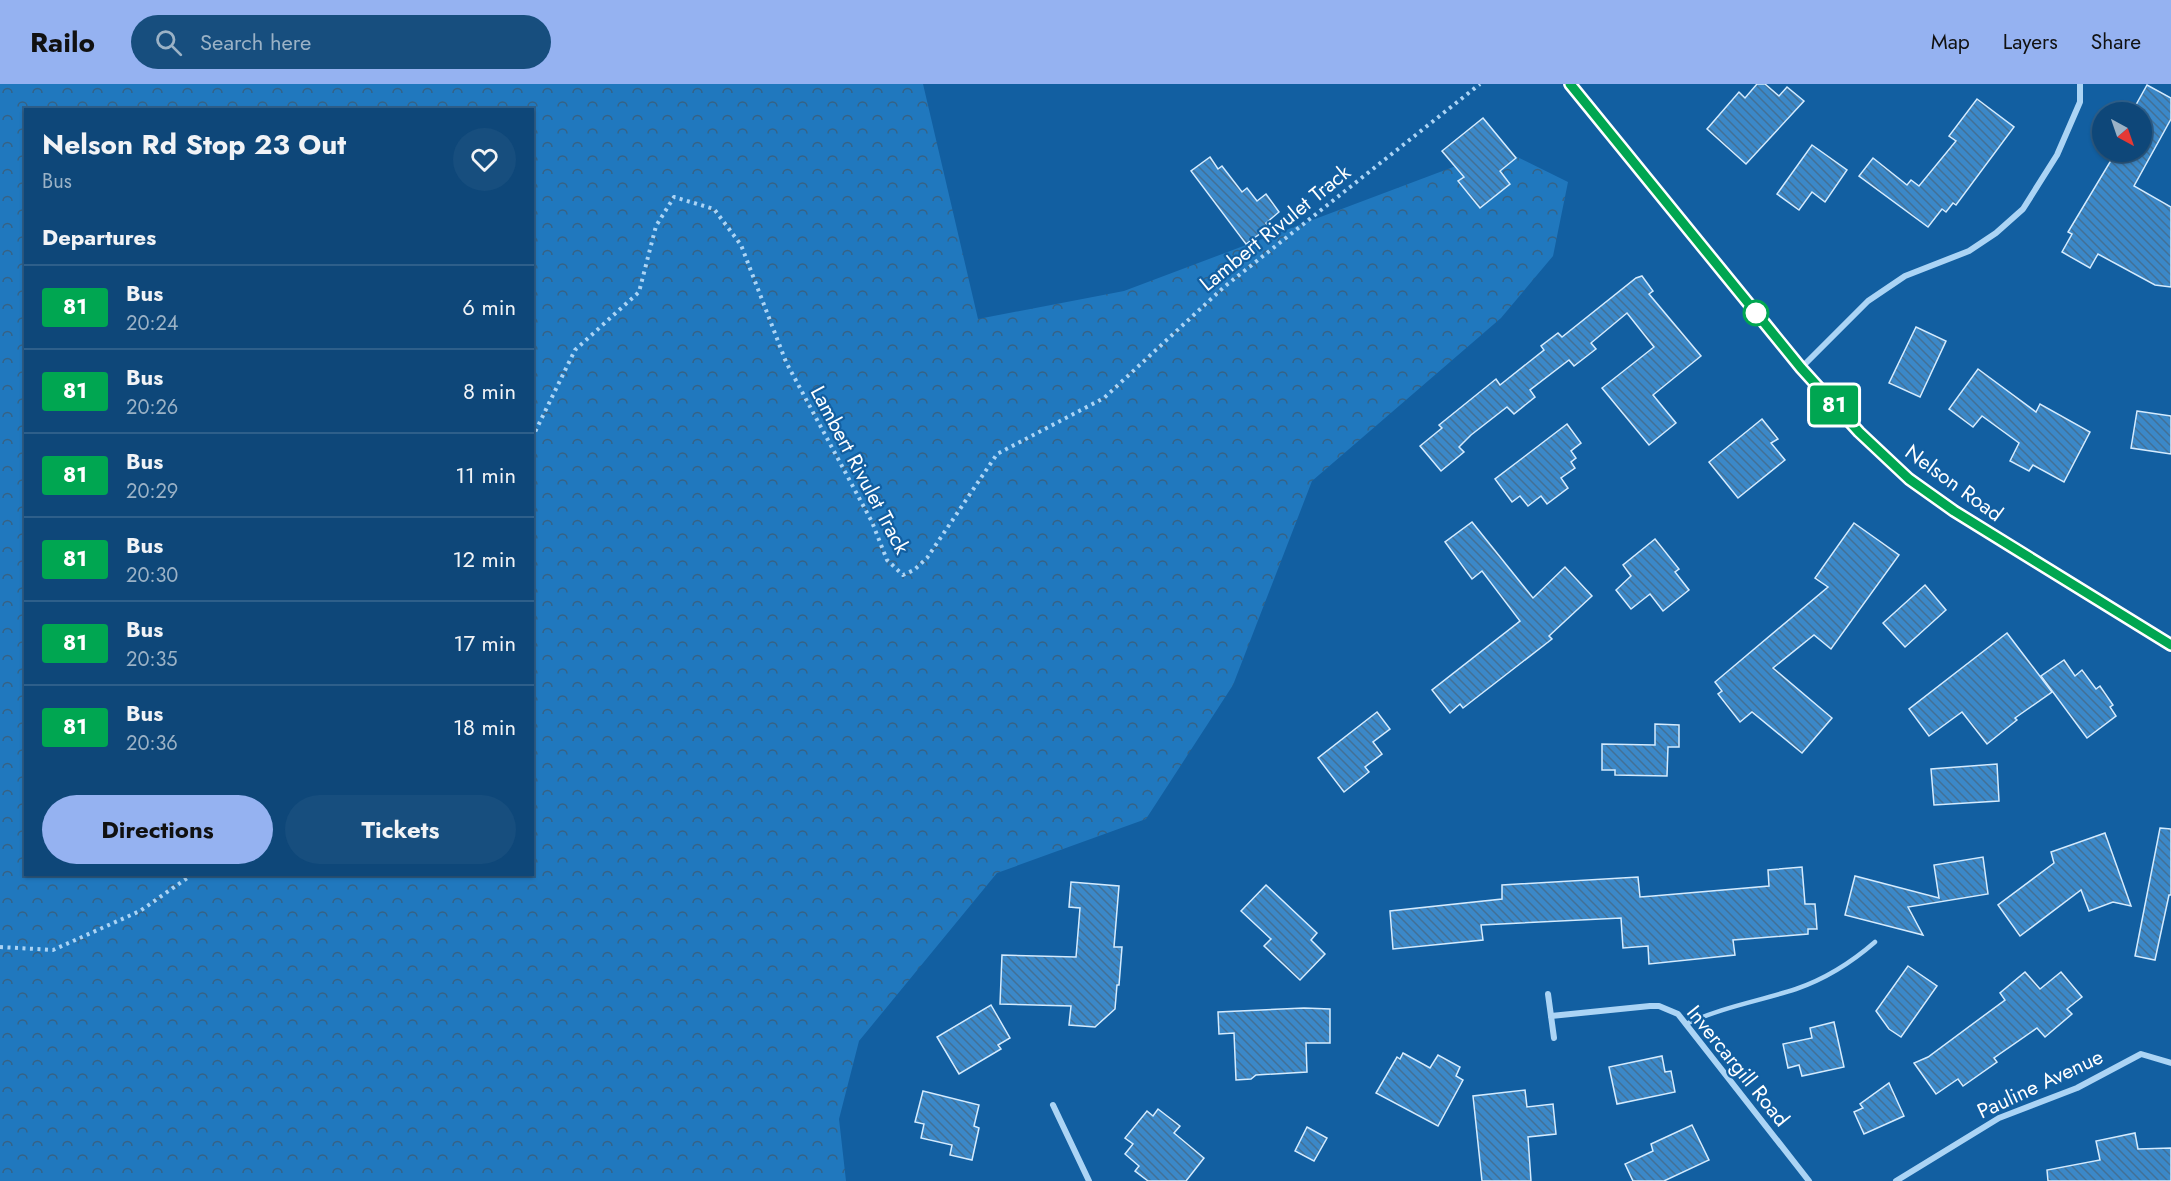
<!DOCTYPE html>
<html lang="en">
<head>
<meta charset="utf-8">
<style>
  :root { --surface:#0e4779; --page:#174e7e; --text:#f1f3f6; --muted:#9bb2c6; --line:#2e5f8a; --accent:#95b2f1 }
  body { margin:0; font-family:Jost,sans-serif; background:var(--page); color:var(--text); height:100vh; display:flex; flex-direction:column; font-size:22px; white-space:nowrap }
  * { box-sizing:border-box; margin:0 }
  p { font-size:20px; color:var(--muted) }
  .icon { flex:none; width:33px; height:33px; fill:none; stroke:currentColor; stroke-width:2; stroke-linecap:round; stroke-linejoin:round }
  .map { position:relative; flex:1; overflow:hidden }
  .details { position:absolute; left:24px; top:24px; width:510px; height:768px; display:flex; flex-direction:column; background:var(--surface); border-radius:0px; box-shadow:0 2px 4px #0004,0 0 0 2px var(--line) }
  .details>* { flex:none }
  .badge { padding:0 12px; border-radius:4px; font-size:21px; line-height:39px }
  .needle { width:39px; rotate:140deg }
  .fabs { position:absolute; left:2092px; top:18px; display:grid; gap:12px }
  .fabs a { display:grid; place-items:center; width:60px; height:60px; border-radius:50%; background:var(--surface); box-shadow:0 2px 4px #0004,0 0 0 2px var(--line); font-size:30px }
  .map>.badge { position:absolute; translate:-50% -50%; box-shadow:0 0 0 3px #fff }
  h2 { padding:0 18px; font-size:22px; line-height:54px }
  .round { display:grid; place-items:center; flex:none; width:63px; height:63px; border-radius:32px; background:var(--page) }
  .head { display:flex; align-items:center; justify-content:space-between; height:102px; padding:0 18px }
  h1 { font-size:28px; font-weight:700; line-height:45px }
  .primary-button { display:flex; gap:12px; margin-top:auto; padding:12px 18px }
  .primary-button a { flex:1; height:69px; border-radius:36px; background:var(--accent); color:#111; font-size:24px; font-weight:700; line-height:69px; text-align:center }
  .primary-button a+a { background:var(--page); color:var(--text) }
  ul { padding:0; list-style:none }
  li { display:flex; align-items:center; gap:18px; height:84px; padding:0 18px; border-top:2px solid var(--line) }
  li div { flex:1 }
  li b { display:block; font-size:22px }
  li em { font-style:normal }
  li .badge { min-width:66px; font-weight:700; text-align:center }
  header { display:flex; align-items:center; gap:36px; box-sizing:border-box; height:84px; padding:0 30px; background:var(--accent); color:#111 }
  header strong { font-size:28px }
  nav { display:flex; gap:33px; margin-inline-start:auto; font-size:21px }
  .search { width:420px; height:54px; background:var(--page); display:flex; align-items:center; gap:15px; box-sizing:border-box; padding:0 21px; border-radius:33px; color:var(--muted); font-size:22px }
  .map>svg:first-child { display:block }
  .forest { fill:url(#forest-crowns); fill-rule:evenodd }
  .building { fill:url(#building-back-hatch); stroke:#d4ebfe; stroke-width:1.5 }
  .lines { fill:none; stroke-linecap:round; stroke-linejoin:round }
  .path { stroke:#abd4f5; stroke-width:4; stroke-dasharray:3 4.5; stroke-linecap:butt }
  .service { stroke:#abd4f5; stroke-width:4.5 }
  .minor { stroke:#abd4f5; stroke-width:6 }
  .tertiary { stroke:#abd4f5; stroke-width:10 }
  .line-casing { stroke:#fff; stroke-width:14 }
  .line { stroke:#00a651; stroke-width:9 }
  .stop-dot { fill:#fff; stroke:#00a651; stroke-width:3 }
  .labels { text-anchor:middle; stroke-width:4.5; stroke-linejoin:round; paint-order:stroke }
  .street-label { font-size:21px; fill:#fff; stroke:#125fa1 }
</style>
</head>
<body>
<header>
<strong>Railo</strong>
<div class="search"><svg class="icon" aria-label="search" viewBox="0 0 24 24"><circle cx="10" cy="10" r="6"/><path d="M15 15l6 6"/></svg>Search here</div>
<nav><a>Map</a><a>Layers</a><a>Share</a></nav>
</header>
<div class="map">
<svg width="2171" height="1097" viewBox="0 0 2171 1097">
  <defs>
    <pattern id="forest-crowns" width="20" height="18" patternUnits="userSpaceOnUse" patternTransform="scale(1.5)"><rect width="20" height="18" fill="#2078be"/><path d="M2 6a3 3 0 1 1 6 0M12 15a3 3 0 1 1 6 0" fill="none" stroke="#366285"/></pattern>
    <pattern id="building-back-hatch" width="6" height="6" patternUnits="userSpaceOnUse" patternTransform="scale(1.5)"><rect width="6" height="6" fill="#3b88c8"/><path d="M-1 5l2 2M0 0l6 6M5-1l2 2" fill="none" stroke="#427096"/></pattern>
  </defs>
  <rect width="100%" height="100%" fill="#125fa1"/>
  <path class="forest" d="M0 0H923L978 235 1124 207 1501 65 1568 98 1553 172 1501 234 1312 397 1233 601 1146 735 997 789 859 957 839 1035 846 1097H0ZM26 26H532V790H26Z"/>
  <g class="building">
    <polygon points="1757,0 1765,0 1779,12 1787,3 1804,17 1746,80 1707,45 1739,8 1745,14"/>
    <polygon points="2147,1 2171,14 2171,35 2134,102 2171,123 2171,203 2155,201 2098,170 2090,184 2062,168 2072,150 2068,148 2116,68 2142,68 2142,28 2132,28"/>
    <polygon points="1977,15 2014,43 1956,121 1953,119 1946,128 1942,125 1928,143 1859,92 1873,74 1907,101 1911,96 1919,102 1956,57 1949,52"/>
    <polygon points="1483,34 1516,74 1500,87 1510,100 1480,124 1458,97 1464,93 1442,67"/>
    <polygon points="1812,61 1847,86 1825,118 1812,108 1799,126 1777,110"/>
    <polygon points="1210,73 1218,85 1222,82 1242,108 1247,104 1257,117 1266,110 1279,128 1266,139 1269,143 1246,160 1191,87"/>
    <polygon points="1642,192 1653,207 1649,210 1701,272 1653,311 1676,339 1649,361 1602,304 1654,263 1627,229 1591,259 1596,265 1574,282 1569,276 1530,306 1535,313 1514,330 1507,323 1471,351 1459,363 1464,368 1441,387 1420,362 1442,344 1439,341 1496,295 1500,301 1544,266 1541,262 1558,249 1562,253 1636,194"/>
    <polygon points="1916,243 1946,257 1920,313 1889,299"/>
    <polygon points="1978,285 2036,328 2040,320 2090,348 2064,398 2033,381 2029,387 2010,377 2019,359 1982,332 1973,343 1949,325"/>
    <polygon points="2137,327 2171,332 2171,370 2131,364"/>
    <polygon points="1762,335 1778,355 1771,359 1785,376 1738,414 1709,378"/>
    <polygon points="1567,340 1581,359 1571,367 1576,374 1571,378 1575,384 1561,394 1568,404 1547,420 1541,412 1528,422 1520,412 1512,418 1495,395"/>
    <polygon points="1472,438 1533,514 1565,483 1592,512 1549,552 1552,555 1463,624 1460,620 1450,629 1432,606 1520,537 1482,487 1472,495 1445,458"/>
    <polygon points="1854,439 1899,471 1831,565 1814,551 1773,584 1832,634 1802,669 1752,628 1740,638 1718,610 1722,607 1715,598 1828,503 1815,494"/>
    <polygon points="1655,455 1679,485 1675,488 1689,506 1663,527 1650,510 1631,525 1616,506 1631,492 1623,481"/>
    <polygon points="1925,501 1946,526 1905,563 1883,539"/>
    <polygon points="2007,549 2052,608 2015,634 2017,636 1987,660 1962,628 1929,652 1909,625"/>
    <polygon points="2064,576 2075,592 2082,586 2096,605 2100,602 2113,621 2110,623 2116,632 2087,654 2041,592"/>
    <polygon points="1377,628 1390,645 1373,658 1382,670 1365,683 1369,688 1344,708 1318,674"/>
    <polygon points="1655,640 1679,641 1679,663 1668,663 1667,692 1615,691 1615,686 1602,686 1602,660 1655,661"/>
    <polygon points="1997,680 1999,717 1934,721 1931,685"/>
    <polygon points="2160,744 2171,745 2171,811 2169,811 2155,876 2135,872"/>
    <polygon points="2105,749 2131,822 2113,818 2089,827 2081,806 2020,852 1998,821 2054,779 2051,768"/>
    <polygon points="1983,773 1988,810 1908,823 1923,851 1845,831 1855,792 1939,814 1934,781"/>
    <polygon points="1802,783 1805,820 1815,820 1817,845 1808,845 1808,850 1733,856 1735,871 1649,880 1648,862 1623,864 1621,834 1481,841 1483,856 1393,865 1390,827 1502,815 1502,801 1638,793 1640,813 1653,812 1769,802 1768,786"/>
    <polygon points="1071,798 1119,802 1114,863 1122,863 1119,901 1117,901 1115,925 1095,943 1069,941 1071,922 1000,920 1002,871 1076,873 1080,824 1069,823"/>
    <polygon points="1266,801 1317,849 1311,856 1325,870 1300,896 1264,862 1271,855 1241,827"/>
    <polygon points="1908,882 1937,902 1901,953 1889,945 1876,927"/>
    <polygon points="2025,888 2040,905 2061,888 2082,913 2067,925 2072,930 2045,953 2037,944 1994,974 1997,978 1963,1002 1958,995 1936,1010 1914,979 1928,973 2005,916 2000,909"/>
    <polygon points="991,921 1010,954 998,961 1001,965 959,990 937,953"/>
    <polygon points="1304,924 1330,925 1330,959 1306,959 1307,988 1256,991 1251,995 1236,996 1234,949 1219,950 1218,928"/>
    <polygon points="1834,938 1844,983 1802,992 1799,981 1788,984 1783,960 1812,954 1810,944"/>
    <polygon points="1403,969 1430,984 1438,971 1460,983 1456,992 1463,996 1438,1042 1376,1009 1397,973 1400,975"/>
    <polygon points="1662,972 1665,988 1671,987 1675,1008 1617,1020 1609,983"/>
    <polygon points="1889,999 1904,1032 1864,1050 1854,1028 1863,1024 1860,1020"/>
    <polygon points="1525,1006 1527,1023 1553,1020 1556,1050 1528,1053 1531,1097 1482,1097 1473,1012"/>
    <polygon points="923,1007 979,1021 974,1042 979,1044 972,1076 950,1071 952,1061 921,1054 924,1040 915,1038"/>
    <polygon points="1158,1025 1180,1042 1174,1049 1204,1074 1186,1097 1148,1097 1135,1087 1139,1082 1125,1070 1133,1060 1125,1054 1147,1027 1153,1032"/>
    <polygon points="1692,1041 1709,1076 1664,1097 1633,1097 1625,1080 1653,1067 1651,1060"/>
    <polygon points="1307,1043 1327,1054 1314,1077 1295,1067"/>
    <polygon points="2135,1049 2138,1065 2171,1064 2171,1097 2048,1097 2047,1086 2100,1076 2096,1057"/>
  </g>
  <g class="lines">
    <g class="path">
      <polyline points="532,354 575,266 639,208 656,142 674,113 714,125 741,161 786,278 872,438 887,476 903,491 914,486 927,474 997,370 1104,314 1224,203 1480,0"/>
      <polyline points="0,863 53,866 140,827 193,790"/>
    </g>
    <path class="service" d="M1686 940C1722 923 1759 917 1796 905 1825 895 1852 878 1875 858"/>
    <g class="minor">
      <polyline points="1801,284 1868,217 1905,192 1969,167 1996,149 2023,125 2057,71 2080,18 2080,0"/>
      <polyline points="1548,910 1554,954"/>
      <polyline points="1551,932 1650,922 1659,922 1678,930 1809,1097"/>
      <polyline points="1053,1021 1089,1097"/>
      <polyline points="1896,1097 1999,1034 2077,1004 2141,970 2171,979"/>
    </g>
    <polyline class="tertiary" points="1570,0 1801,284 1859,348 1909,395 1954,427 2171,561"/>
  </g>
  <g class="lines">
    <defs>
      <polyline id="line" points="1570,0 1801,284 1859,348 1909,395 1954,427 2171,561"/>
    </defs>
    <use href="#line" class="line-casing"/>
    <use href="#line" class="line"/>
  </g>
  <circle class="stop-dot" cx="1756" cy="229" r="12"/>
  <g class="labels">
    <g class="street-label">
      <text transform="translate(1275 144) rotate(-39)" y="7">Lambert Rivulet Track</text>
      <text transform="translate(860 386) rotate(62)" y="7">Lambert Rivulet Track</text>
      <text transform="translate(1954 399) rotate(36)" y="7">Nelson Road</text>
      <text transform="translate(1738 982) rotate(51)" y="7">Invercargill Road</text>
      <text transform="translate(2040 1000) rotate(-25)" y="7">Pauline Avenue</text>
    </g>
  </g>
</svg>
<div class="fabs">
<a><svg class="needle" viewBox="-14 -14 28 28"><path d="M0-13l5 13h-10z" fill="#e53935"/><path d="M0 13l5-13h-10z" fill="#9bb2c6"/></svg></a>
</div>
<b class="badge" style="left:1834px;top:321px;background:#00a651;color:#fff">81</b>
<section class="details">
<div class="head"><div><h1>Nelson Rd Stop 23 Out</h1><p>Bus</p></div><a class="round"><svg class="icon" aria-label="heart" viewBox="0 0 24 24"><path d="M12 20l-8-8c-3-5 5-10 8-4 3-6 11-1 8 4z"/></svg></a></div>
<h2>Departures</h2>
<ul>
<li><span class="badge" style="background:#00a651;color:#fff">81</span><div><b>Bus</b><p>20:24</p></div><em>6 min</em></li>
<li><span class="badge" style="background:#00a651;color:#fff">81</span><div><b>Bus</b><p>20:26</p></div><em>8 min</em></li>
<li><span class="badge" style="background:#00a651;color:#fff">81</span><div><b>Bus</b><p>20:29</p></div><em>11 min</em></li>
<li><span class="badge" style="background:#00a651;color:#fff">81</span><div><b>Bus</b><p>20:30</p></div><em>12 min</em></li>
<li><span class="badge" style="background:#00a651;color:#fff">81</span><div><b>Bus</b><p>20:35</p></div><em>17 min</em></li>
<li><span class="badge" style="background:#00a651;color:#fff">81</span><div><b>Bus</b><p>20:36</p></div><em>18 min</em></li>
</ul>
<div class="primary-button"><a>Directions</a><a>Tickets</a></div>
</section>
</div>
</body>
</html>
